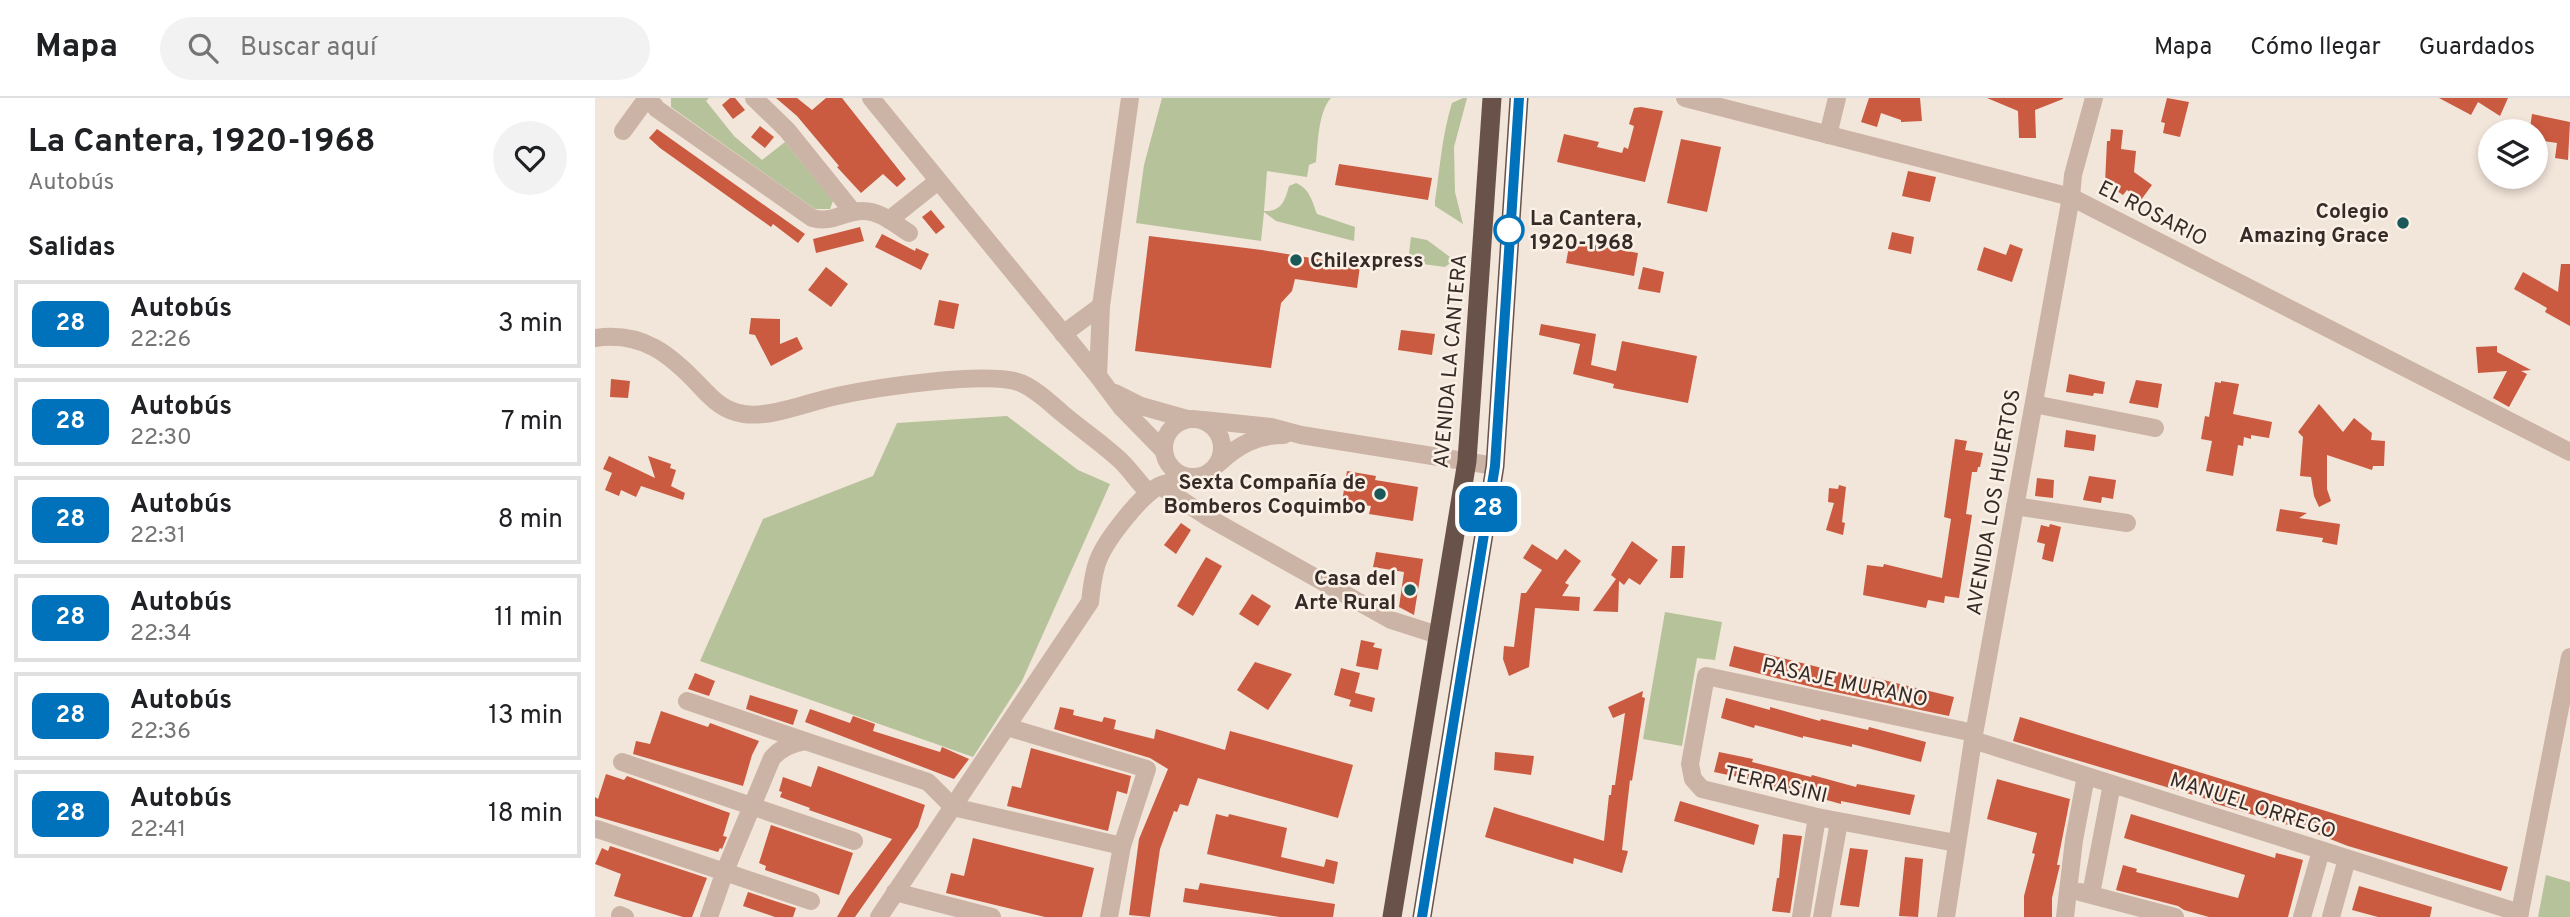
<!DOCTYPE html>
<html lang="es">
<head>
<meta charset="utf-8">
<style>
  :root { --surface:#fff; --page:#f2f2f2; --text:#202124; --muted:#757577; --line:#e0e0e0 }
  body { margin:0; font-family:Overpass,sans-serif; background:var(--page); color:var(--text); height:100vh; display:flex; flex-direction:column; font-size:26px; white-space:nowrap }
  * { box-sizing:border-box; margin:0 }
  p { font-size:23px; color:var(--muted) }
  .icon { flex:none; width:38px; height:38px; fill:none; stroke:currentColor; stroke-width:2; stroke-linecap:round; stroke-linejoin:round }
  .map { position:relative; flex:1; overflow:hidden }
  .details { display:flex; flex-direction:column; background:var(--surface); width:595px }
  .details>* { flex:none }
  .badge { padding:0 14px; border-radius:10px; font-size:24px; line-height:46px }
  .controls { position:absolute; left:1883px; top:21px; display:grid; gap:14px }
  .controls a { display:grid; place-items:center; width:70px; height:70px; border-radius:50%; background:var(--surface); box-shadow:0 4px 10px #0003; font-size:35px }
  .map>.badge { position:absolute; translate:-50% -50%; box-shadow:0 0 0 4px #fff }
  h2 { padding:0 28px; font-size:26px; line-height:63px }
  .round { display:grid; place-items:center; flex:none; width:74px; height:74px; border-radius:37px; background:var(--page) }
  .head { display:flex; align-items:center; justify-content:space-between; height:119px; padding:0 28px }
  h1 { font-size:33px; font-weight:700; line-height:52px }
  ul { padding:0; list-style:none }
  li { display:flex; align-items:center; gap:21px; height:88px; margin:0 14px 10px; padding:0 14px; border:4px solid var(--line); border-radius:0px }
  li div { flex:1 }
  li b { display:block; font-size:26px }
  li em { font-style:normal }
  li .badge { min-width:77px; font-weight:700; text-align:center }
  header { display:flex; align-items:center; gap:42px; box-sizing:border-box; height:98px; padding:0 35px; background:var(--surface); border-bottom:2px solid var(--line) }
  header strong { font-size:33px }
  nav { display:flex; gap:38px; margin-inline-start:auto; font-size:24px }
  .search { width:490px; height:63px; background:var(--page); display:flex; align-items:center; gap:18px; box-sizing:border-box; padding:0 24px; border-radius:38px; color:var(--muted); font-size:26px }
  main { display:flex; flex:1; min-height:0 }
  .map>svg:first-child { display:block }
  .green { fill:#b6c299 }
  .building { fill:#ca5a40 }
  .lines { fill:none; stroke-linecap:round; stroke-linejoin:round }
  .minor { stroke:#cbb4a5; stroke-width:18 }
  .tertiary { stroke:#cbb4a5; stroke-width:18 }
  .trunk { stroke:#68524a; stroke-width:19 }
  .line-casing { stroke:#fff; stroke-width:16 }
  .line { stroke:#0072bc; stroke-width:10 }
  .poi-dot { fill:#1b5859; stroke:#faf0e6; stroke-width:2.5 }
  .stop-dot { fill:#fff; stroke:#0072bc; stroke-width:3.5 }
  .labels { text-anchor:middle; stroke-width:5; stroke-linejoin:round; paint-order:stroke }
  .poi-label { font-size:21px; font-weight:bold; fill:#362b27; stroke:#faf0e6; text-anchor:end }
  .street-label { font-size:21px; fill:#362b27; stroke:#faf0e6 }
  .stop-label { font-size:21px; font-weight:bold; fill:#362b27; stroke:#faf0e6; text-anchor:start }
</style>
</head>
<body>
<header>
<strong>Mapa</strong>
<div class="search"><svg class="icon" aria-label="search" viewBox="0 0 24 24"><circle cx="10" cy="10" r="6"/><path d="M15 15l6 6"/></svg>Buscar aquí</div>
<nav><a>Mapa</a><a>Cómo llegar</a><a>Guardados</a></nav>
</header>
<main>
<section class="details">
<div class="head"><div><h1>La Cantera, 1920-1968</h1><p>Autobús</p></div><a class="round"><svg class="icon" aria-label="heart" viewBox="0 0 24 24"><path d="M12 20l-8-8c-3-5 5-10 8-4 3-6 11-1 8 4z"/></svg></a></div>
<h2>Salidas</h2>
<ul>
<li><span class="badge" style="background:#0072bc;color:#fff">28</span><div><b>Autobús</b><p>22:26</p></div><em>3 min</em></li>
<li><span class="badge" style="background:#0072bc;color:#fff">28</span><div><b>Autobús</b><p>22:30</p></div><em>7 min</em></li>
<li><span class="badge" style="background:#0072bc;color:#fff">28</span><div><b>Autobús</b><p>22:31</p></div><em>8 min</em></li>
<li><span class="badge" style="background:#0072bc;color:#fff">28</span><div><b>Autobús</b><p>22:34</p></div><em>11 min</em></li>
<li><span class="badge" style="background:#0072bc;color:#fff">28</span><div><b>Autobús</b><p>22:36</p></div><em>13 min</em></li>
<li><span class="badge" style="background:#0072bc;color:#fff">28</span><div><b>Autobús</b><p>22:41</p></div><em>18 min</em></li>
</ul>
</section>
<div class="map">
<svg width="1975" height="819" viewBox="0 0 1975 819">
  <rect width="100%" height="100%" fill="#f2e5da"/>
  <g class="green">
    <polygon points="76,0 114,0 111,3 139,38 167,62 190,44 238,103 235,111 220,111 76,9"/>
    <path d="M567 0H736C723 14 723 46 721 64L714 67 712 79 672 73 669 113C686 114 690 103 694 88L701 85C715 91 717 103 722 116L760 129 759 143 681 123 669 114 666 143 541 125 549 67Z"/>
    <path d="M868 0H872L859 49 860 94 868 126 840 108V103C845 70 847 37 857 5Z"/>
    <polygon points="816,139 832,142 859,162 850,169 813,164"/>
    <polygon points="412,318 483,372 515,386 427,583 378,659 105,563 168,421 278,378 302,325"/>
    <polygon points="1070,514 1127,524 1120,562 1102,560 1087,648 1048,641"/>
    <polygon points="1951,777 1975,784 1975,819 1943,819"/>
  </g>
  <g class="building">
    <polygon points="135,0 140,0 150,12 138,21 127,7"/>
    <polygon points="181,0 202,0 217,12 231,0 247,0 311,81 302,89 288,76 266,95 242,69 244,68 202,18"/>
    <polygon points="1274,0 1325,0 1327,23 1306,24 1306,22 1286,15 1282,29 1266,24"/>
    <polygon points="1392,0 1468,0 1468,1 1440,12 1441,40 1424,40 1423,13"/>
    <polygon points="1572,0 1594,4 1585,39 1568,35 1570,25 1566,24"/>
    <polygon points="1844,0 1913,0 1905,18 1883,4 1876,17"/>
    <polygon points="1046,9 1068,13 1050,84 962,64 969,36 1004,44 1002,49 1027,55 1029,49 1033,51 1039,28 1034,26 1039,10"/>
    <polygon points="1937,16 1975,24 1973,62 1960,60 1962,45 1941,42 1941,33 1935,30"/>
    <polygon points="165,28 179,39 170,50 156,39"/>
    <polygon points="62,31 210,136 203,145 178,126 176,129 65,50 54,40"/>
    <polygon points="1516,31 1528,32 1526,51 1541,53 1539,74 1557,87 1546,102 1532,92 1528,97 1510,85 1512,43 1515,43"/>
    <polygon points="1086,41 1126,49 1112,114 1072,105"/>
    <polygon points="744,66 837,80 833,102 740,87"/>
    <polygon points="1313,73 1341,79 1335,104 1307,98"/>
    <polygon points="336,112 350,129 341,136 327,119"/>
    <polygon points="265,129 269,143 221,155 218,141"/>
    <polygon points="1297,134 1319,139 1316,156 1293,151"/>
    <polygon points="287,136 320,153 321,150 334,156 326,172 280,149"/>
    <polygon points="554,138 667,152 765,168 762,190 700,181 697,193 686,205 676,270 540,253"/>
    <polygon points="975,143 1043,155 1039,178 971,165"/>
    <polygon points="1415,146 1428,151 1417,184 1382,172 1389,149 1411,157"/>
    <polygon points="1966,166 1975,166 1975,228 1950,214 1952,210 1919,191 1928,174 1963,194"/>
    <polygon points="231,169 253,186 236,209 213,192"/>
    <polygon points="1048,169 1069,174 1065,195 1043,191"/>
    <polygon points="344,202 364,206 359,231 339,227"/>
    <polygon points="156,220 185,221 185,246 202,239 208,251 176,268 160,237 154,236"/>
    <polygon points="946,226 1001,236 996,267 1021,273 1027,243 1102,258 1093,305 1018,290 1019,286 978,276 985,246 944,237"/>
    <polygon points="806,232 840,236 837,257 803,252"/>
    <polygon points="1902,248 1902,254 1936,272 1926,273 1932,276 1914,309 1898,300 1912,273 1883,275 1881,249"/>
    <polygon points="1474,276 1510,284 1508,296 1499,295 1498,298 1471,294"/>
    <polygon points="16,281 35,283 33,300 15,299"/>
    <polygon points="1541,282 1567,286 1563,310 1534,305"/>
    <polygon points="1626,283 1644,286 1638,316 1677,324 1674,340 1656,337 1656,341 1649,339 1648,348 1643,347 1638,378 1611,373 1617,343 1606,341 1610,318 1614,319 1620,284 1626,285"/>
    <polygon points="1724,306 1748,334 1759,320 1777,335 1776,342 1790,343 1789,368 1778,368 1777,372 1732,357 1732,391 1736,403 1724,409 1719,398 1716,379 1705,378 1708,339 1703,334"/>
    <polygon points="1471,332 1501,337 1499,353 1469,349"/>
    <polygon points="1360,341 1372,343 1370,352 1388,355 1385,369 1383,369 1382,374 1377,374 1371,416 1377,417 1364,500 1350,498 1349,505 1333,502 1331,510 1268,497 1272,467 1288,469 1289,466 1347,480 1356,421 1349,419"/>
    <polygon points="14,358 60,380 53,358 76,366 75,370 81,372 76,388 90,395 88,402 46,388 41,399 26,392 24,398 10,392 17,375 8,371"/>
    <polygon points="752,373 781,378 780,382 823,389 818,423 774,416 776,408 747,404"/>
    <polygon points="1494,378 1521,382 1518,401 1507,399 1506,405 1488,402"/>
    <polygon points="1442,380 1459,382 1458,400 1440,398"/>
    <polygon points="1244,387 1251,389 1247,424 1250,425 1248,437 1231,432 1239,405 1233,404 1234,390 1243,391"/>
    <polygon points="1685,411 1712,415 1704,420 1745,426 1742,447 1727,444 1728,440 1681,433"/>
    <polygon points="586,425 596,432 581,456 569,447"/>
    <polygon points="1455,426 1466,429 1458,464 1447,461 1450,446 1442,444 1446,427 1454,429"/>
    <polygon points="1037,443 1063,462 1045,487 1034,480 1029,487 1024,483 1023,514 998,513 1021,481 1016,477"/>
    <polygon points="937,446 962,462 970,451 986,463 970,485 974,487 967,498 985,499 984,513 940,510 934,569 914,578 908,561 909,548 919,549 926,495 931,495 947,472 928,460"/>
    <polygon points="1077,448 1090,448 1088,480 1075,480"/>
    <polygon points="781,454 828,461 819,517 804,509 809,474 778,469"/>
    <polygon points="611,459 627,468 598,518 582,508"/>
    <polygon points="657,496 676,508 663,528 644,516"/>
    <polygon points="766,542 780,545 778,549 787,551 783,572 761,568"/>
    <polygon points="1139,548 1275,582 1276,579 1359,599 1354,618 1221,590 1134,568"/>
    <polygon points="660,564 697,576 673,612 642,592"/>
    <polygon points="746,570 765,575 760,595 780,600 777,614 754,608 756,602 739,597"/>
    <polygon points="100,575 120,583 114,598 93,591"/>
    <polygon points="1048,593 1047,599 1050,600 1037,683 1035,682 1027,752 1033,753 1027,775 979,760 978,766 890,739 899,709 1009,743 1014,697 1016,697 1017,687 1020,687 1030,615 1018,620 1013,609"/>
    <polygon points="155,597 203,612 198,627 151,611"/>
    <polygon points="1131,600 1175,612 1175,609 1225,623 1226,621 1273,632 1274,629 1331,644 1326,664 1257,646 1257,649 1208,638 1208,640 1160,627 1159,630 1146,626 1126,620"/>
    <polygon points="465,609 479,612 478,617 507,624 509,619 521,622 519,631 559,641 561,631 630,652 635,633 758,667 743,720 603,680 593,708 585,706 582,714 579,713 565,751 555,819 534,817 544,741 573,671 555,660 459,631"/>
    <polygon points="215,611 255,625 258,618 280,626 278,633 345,654 347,649 374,661 359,681 210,624"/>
    <polygon points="66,613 113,629 115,625 164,643 157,657 148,688 38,656 41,643 55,646"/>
    <polygon points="1425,619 1913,769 1906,793 1753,748 1717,734 1618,705 1618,703 1418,643"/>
    <polygon points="436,650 536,678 532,696 522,693 513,733 412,708 417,688 426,690"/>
    <polygon points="900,654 939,658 936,677 899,672"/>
    <polygon points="1124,654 1158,661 1157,664 1216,679 1217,677 1261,689 1262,686 1320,697 1315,717 1246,703 1246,706 1199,693 1198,696 1161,686 1162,683 1119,674"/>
    <polygon points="223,668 330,707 323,729 260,819 242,819 253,800 297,741 214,712 215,710 185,699 187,694 184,693 188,679 216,689"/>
    <polygon points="11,676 29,682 32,678 135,715 128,738 132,739 127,751 125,750 123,754 0,718 0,699 3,701"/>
    <polygon points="1402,681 1475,701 1462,767 1465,767 1457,800 1457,819 1429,819 1429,798 1440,756 1437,755 1442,735 1392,721"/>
    <polygon points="1085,703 1164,727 1159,747 1079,723"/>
    <polygon points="621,716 633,719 634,716 692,730 686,759 729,769 731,761 743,764 739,786 612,756"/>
    <polygon points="1536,716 1680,760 1681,755 1708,762 1693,819 1614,819 1589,812 1583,808 1521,792 1528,767 1542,771 1541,774 1643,800 1650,777 1529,740"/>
    <polygon points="176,727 258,755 244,797 170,772 171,768 164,765"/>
    <polygon points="1188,736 1207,738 1195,815 1177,813 1182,780 1184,780"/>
    <polygon points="378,740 499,770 487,819 450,819 351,795 356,775 369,778"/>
    <polygon points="15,748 112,780 97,819 88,819 19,798 26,776 0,766 7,750 13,753"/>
    <polygon points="1255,750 1273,752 1264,809 1245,807"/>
    <polygon points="1310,759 1328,761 1323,819 1304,818"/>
    <polygon points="605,785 740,806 738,819 685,819 588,804 590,790 603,792"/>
    <polygon points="1764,788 1837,809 1835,819 1783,819 1757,812"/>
    <polygon points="153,794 201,810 198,819 180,819 148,808"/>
  </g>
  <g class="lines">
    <g class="minor">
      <path d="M53 0 62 11 217 120C236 126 249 113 268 113 285 113 300 126 314 135"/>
      <polyline points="159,0 192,32 258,114"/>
      <polyline points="28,33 52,0"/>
      <polyline points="1233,37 1242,0"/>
      <polyline points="1476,99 1478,77 1499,0"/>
      <polyline points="294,122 343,83"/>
      <polyline points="468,236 506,208"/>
      <path d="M0 240C47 233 75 256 105 288 118 302 129 313 149 316 176 320 214 304 242 298 279 290 394 272 426 285 442 292 455 305 468 316 487 332 508 346 526 363 536 373 544 385 554 395"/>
      <polyline points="503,278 506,208 535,0"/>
      <polyline points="1439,306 1560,330"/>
      <polyline points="565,388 614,420 796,522 843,537"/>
      <polyline points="1420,408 1532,425"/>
      <polyline points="92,603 210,643"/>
      <polyline points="412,629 552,671 527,748 514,819"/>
      <polyline points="1378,642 1925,815"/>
      <polyline points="27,664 259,743"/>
      <polyline points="2,731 216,803"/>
      <polyline points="1361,745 1222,719 1107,691 1098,681 1095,666 1111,578 1379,635"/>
      <polyline points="300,794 397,819"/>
      <polyline points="1485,794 1580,819"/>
      <polyline points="1496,796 1517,686"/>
      <polyline points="25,817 30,819"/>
      <path d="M114 819 130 773 177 660C186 650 197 645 210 643L333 684 358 709 527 748"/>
      <polyline points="1206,819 1222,719"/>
      <polyline points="1227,819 1244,724"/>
      <polyline points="1470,819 1479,742 1491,678"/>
      <polyline points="1707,819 1726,753"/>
      <polyline points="1736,819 1752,761"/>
      <polyline points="1924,819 1975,559"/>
    </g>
    <g class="tertiary">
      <polyline points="276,0 503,278 527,310 569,353"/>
      <polyline points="1090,0 1476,99 1975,354"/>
      <polyline points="520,295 546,308 592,321"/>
      <circle cx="598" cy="350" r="29"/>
      <polyline points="608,322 676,329 706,337 900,368"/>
      <path d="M624 365C643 347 662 337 689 337"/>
      <path d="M284 819 495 504C497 489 498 473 504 460 512 441 545 398 564 388 573 384 585 382 596 379"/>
      <polyline points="1351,819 1378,642 1476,99"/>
    </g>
    <g class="trunk">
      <polyline points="797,819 872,363 897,0"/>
      <polyline points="827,819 900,368 924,0"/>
    </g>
  </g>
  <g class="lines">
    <defs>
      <polyline id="line" points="827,819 900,368 924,0"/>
    </defs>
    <use href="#line" class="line-casing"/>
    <use href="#line" class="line"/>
  </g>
  <g class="poi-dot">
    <circle cx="1808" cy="125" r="7"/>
    <circle cx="701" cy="162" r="7"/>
    <circle cx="785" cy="396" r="7"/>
    <circle cx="815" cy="492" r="7"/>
  </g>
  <circle class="stop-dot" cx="914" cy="132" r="14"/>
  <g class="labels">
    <g class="poi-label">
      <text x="1794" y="120">Colegio<tspan x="1794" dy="24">Amazing Grace</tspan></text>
      <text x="715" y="169" text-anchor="start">Chilexpress</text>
      <text x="771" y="391">Sexta Compañía de<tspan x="771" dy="24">Bomberos Coquimbo</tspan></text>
      <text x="801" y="487">Casa del<tspan x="801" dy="24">Arte Rural</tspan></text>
    </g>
    <g class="street-label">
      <text transform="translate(1558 115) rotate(27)" y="7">EL ROSARIO</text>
      <text transform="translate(855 263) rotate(-85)" y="7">AVENIDA LA CANTERA</text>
      <text transform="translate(1398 404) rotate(-80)" y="7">AVENIDA LOS HUERTOS</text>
      <text transform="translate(1250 584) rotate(12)" y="7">PASAJE MURANO</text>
      <text transform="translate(1181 686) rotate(13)" y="7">TERRASINI</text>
      <text transform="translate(1658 707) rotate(18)" y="7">MANUEL ORREGO</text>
    </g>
    <g class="stop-label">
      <text x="935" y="127">La Cantera,<tspan x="935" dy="24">1920-1968</tspan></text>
    </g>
  </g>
</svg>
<div class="controls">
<a><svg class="icon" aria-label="layers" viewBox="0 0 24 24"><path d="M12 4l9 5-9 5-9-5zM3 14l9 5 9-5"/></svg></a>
</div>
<b class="badge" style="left:893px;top:411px;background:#0072bc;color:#fff">28</b>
</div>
</main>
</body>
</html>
